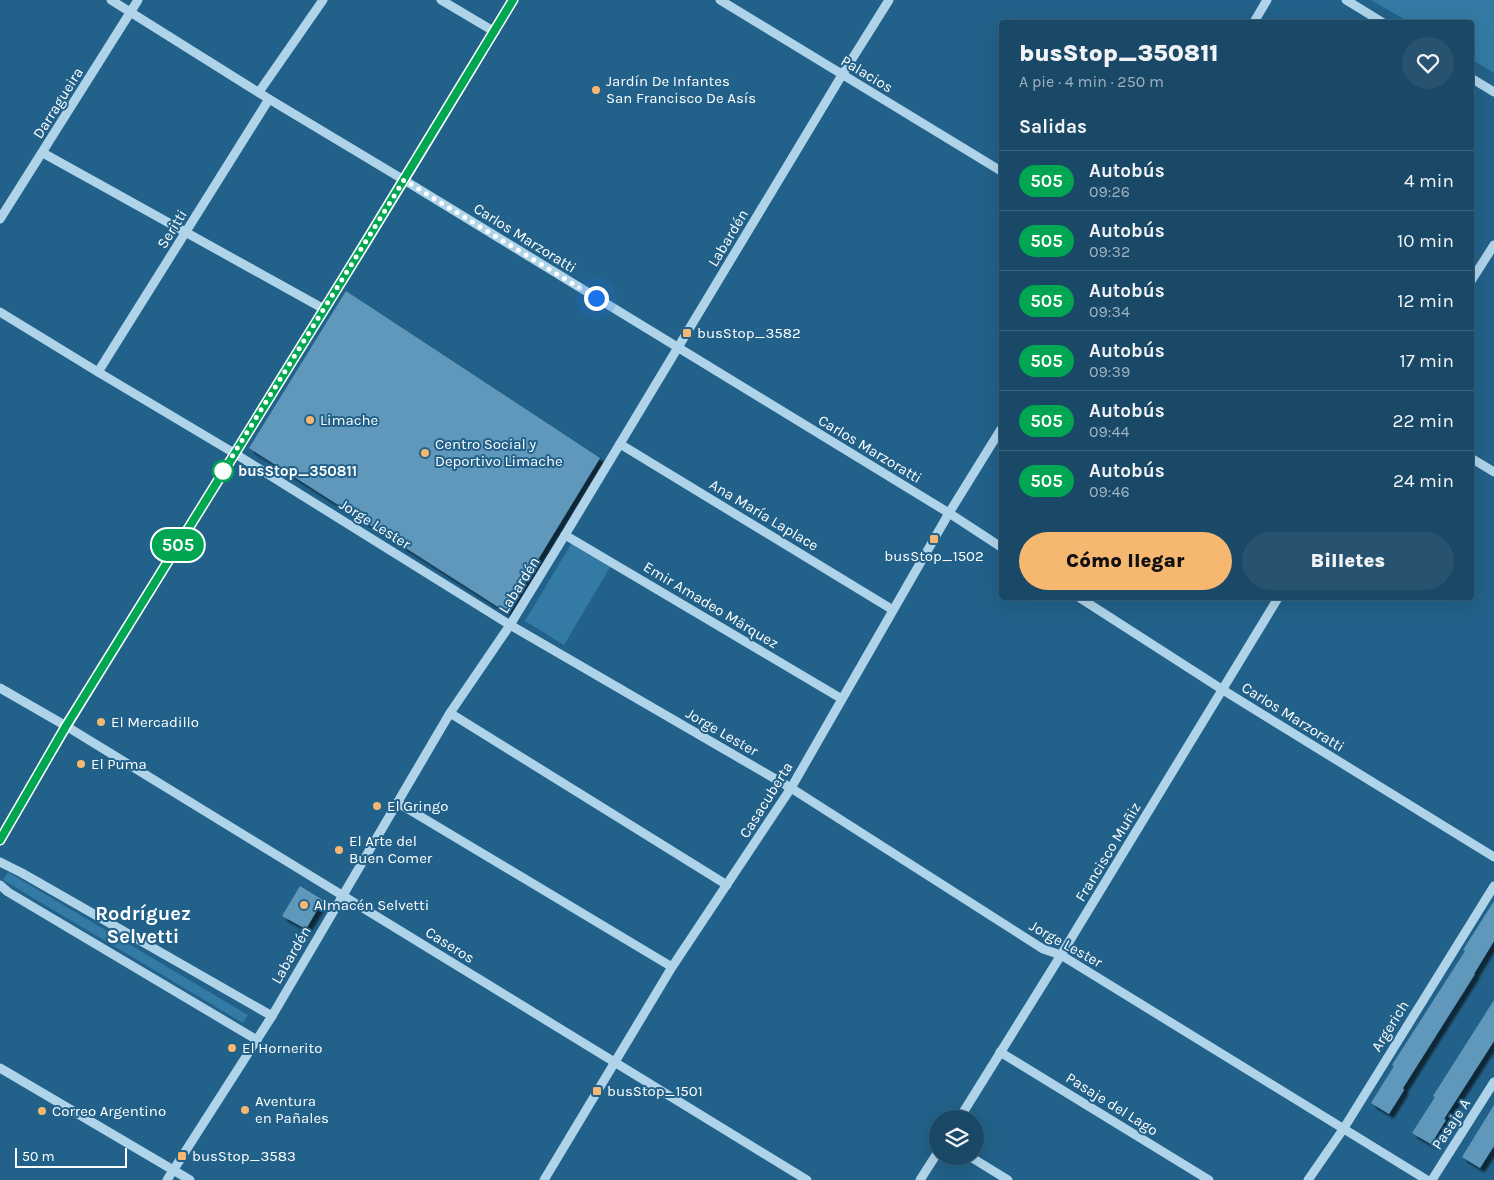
<!DOCTYPE html>
<html lang="es">
<head>
<meta charset="utf-8">
<style>
  :root { --surface:#1a4967; --page:#275370; --text:#f1f3f6; --muted:#9fb2c0; --line:#38617b; --accent:#f6b871 }
  body { margin:0; font-family:Karla,sans-serif; background:var(--page); color:var(--text); height:100vh; display:flex; flex-direction:column; font-size:19px; white-space:nowrap }
  * { box-sizing:border-box; margin:0 }
  p { font-size:16px; color:var(--muted) }
  .icon { flex:none; width:28px; height:28px; fill:none; stroke:currentColor; stroke-width:2; stroke-linecap:round; stroke-linejoin:round }
  .map { position:relative; flex:1; overflow:hidden }
  .details { position:absolute; left:999px; top:20px; width:475px; height:580px; display:flex; flex-direction:column; background:var(--surface); border-radius:5px; box-shadow:0 5px 20px #0002,0 0 0 1px var(--line) }
  .details>* { flex:none }
  .badge { padding:0 10px; border-radius:16px; font-size:18px; line-height:32px }
  .fabs { position:absolute; left:929px; top:1110px; display:grid; gap:10px }
  .fabs a { display:grid; place-items:center; width:55px; height:55px; border-radius:50%; background:var(--surface); box-shadow:0 5px 20px #0002,0 0 0 1px var(--line); font-size:25px }
  .scale { position:absolute; left:15px; bottom:12px; width:112px; box-sizing:border-box; padding-left:5px; border:2px solid #fff; border-top:0; font-size:14px; line-height:18px; white-space:nowrap; color:#fff; -webkit-text-stroke:4px #226189; paint-order:stroke }
  .you { position:absolute; width:25px; height:25px; margin:-12px; border:4px solid #fff; border-radius:50%; background:#1a73e8; box-shadow:0 0 0 8px #1a73e833 }
  .map>.badge { position:absolute; translate:-50% -50%; box-shadow:0 0 0 2px #fff }
  h2 { padding:0 20px; font-size:19px; line-height:45px }
  .round { display:grid; place-items:center; flex:none; width:52px; height:52px; border-radius:26px; background:var(--page) }
  .overview { display:flex; align-items:center; justify-content:space-between; height:85px; padding:0 20px }
  h1 { font-size:24px; font-weight:800; line-height:38px }
  .cta { display:flex; gap:10px; margin-top:auto; padding:10px 20px }
  .cta a { flex:1; height:58px; border-radius:30px; background:var(--accent); color:#111; font-size:20px; font-weight:800; line-height:58px; text-align:center }
  .cta a+a { background:var(--page); color:var(--text) }
  ul { padding:0; list-style:none }
  li { display:flex; align-items:center; gap:15px; height:60px; padding:0 20px; border-top:1px solid var(--line) }
  li div { flex:1 }
  li b { display:block; font-size:19px }
  li em { font-style:normal }
  li .badge { min-width:55px; font-weight:700; text-align:center }
  .map>svg:first-child { display:block }
  .green { fill:#337ba4 }
  .building { fill:#5f98ba; filter:url(#shadow) }
  .lines { fill:none; stroke-linecap:round; stroke-linejoin:round }
  .minor { stroke:#afd4ea; stroke-width:9 }
  .line-casing { stroke:#fff; stroke-width:11 }
  .line { stroke:#00a651; stroke-width:8 }
  .walk { stroke:#fff; stroke-width:5; stroke-dasharray:0 9 }
  .poi-dot { fill:#f6b871; stroke:#226189; stroke-width:2 }
  .stop-dot { fill:#fff; stroke:#00a651; stroke-width:2.5 }
  .labels { text-anchor:middle; stroke-width:4; stroke-linejoin:round; paint-order:stroke }
  .street-label { font-size:15px; fill:#fff; stroke:#226189 }
  .poi-label { font-size:15px; fill:#fff; stroke:#226189; text-anchor:start }
  .stop-label { font-size:15px; font-weight:bold; fill:#fff; stroke:#226189; text-anchor:start }
  .district-label { font-size:20px; font-weight:bold; fill:#fff; stroke:#226189 }
</style>
</head>
<body>
<div class="map">
<svg width="1494" height="1180" viewBox="0 0 1494 1180">
  <defs>
    <filter id="shadow"><feDropShadow dx="4.5" dy="4.5" stdDeviation="1" flood-color="#0009"/></filter>
  </defs>
  <rect width="100%" height="100%" fill="#226189"/>
  <g class="green">
    <polygon points="1371,0 1494,0 1494,73 1471,59 1471,22 1409,22"/>
    <polygon points="573,541 612,564 564,645 525,621"/>
    <polygon points="8,872 248,1015 243,1023 3,880"/>
  </g>
  <g class="building">
    <polygon points="346,291 600,458 506,612 249,448"/>
    <polygon points="300,886 323,900 306,929 282,916"/>
    <polygon points="1494,901 1494,941 1474,974 1475,974 1403,1088 1404,1090 1389,1114 1371,1103 1394,1066 1392,1065 1465,951 1463,950"/>
    <polygon points="1494,1000 1494,1041 1444,1119 1446,1120 1431,1144 1412,1133 1435,1097 1433,1096"/>
    <polygon points="1494,1105 1494,1146 1480,1168 1462,1157"/>
  </g>
  <g class="lines">
    <g class="minor">
      <polyline points="111,0 269,99 404,180 949,513 1001,547"/>
      <polyline points="441,0 495,32"/>
      <polyline points="720,0 1001,171"/>
      <polyline points="1346,0 1382,22"/>
      <polyline points="1254,22 1267,0"/>
      <polyline points="1471,78 1494,92"/>
      <polyline points="259,92 323,0"/>
      <polyline points="43,153 324,309"/>
      <polyline points="0,219 138,0"/>
      <polyline points="1471,281 1494,245"/>
      <polyline points="0,312 98,372 234,453 510,625 791,788 1043,949 1061,955 1427,1180"/>
      <polyline points="98,372 269,99"/>
      <polyline points="620,444 893,610"/>
      <polyline points="1471,458 1494,472"/>
      <polyline points="565,535 842,699"/>
      <polyline points="1080,598 1223,690 1494,857"/>
      <polyline points="0,688 66,726 807,1180"/>
      <polyline points="450,713 727,885"/>
      <polyline points="398,803 672,967"/>
      <path d="M0 840C165 556 347 283 513 0"/>
      <polyline points="0,862 22,873 272,1016"/>
      <polyline points="0,885 8,892 257,1040"/>
      <polyline points="1000,1052 1209,1180"/>
      <polyline points="0,1068 190,1180"/>
      <polyline points="959,1119 1061,955 1278,598"/>
      <polyline points="969,1156 1008,1180"/>
      <polyline points="167,1180 272,1016 450,713 510,625 565,535 842,75 889,0"/>
      <polyline points="544,1180 672,967 791,788 949,513 1001,429"/>
      <polyline points="920,1180 938,1152"/>
      <polyline points="1308,1180 1344,1128 1494,886"/>
      <polyline points="1432,1180 1494,1082"/>
    </g>
  </g>
  <g class="lines">
    <defs>
      <polyline id="line" points="0,840 66,726 364,245 513,0"/>
    </defs>
    <use href="#line" class="line-casing"/>
    <use href="#line" class="line"/>
    <polyline class="walk" points="223,471 404,180 596,298"/>
  </g>
  <g class="poi-dot">
    <circle cx="596" cy="90" r="5"/>
    <rect x="682" y="328" width="10" height="10" rx="2.5"/>
    <circle cx="310" cy="420" r="5"/>
    <circle cx="425" cy="453" r="5"/>
    <rect x="929" y="534" width="10" height="10" rx="2.5"/>
    <circle cx="101" cy="722" r="5"/>
    <circle cx="81" cy="764" r="5"/>
    <circle cx="377" cy="806" r="5"/>
    <circle cx="339" cy="850" r="5"/>
    <circle cx="304" cy="905" r="5"/>
    <circle cx="232" cy="1048" r="5"/>
    <rect x="592" y="1086" width="10" height="10" rx="2.5"/>
    <circle cx="245" cy="1110" r="5"/>
    <circle cx="42" cy="1111" r="5"/>
    <rect x="177" y="1151" width="10" height="10" rx="2.5"/>
  </g>
  <circle class="stop-dot" cx="223" cy="471" r="10"/>
  <g class="labels">
    <g class="street-label">
      <text transform="translate(867 74) rotate(31)" y="5">Palacios</text>
      <text transform="translate(58 103) rotate(-58)" y="5">Darragueira</text>
      <text transform="translate(172 229) rotate(-58)" y="5">Seritti</text>
      <text transform="translate(525 238) rotate(32)" y="5">Carlos Marzoratti</text>
      <text transform="translate(728 238) rotate(-59)" y="5">Labardén</text>
      <text transform="translate(870 449) rotate(31)" y="5">Carlos Marzoratti</text>
      <text transform="translate(764 515) rotate(31)" y="5">Ana María Laplace</text>
      <text transform="translate(375 524) rotate(32)" y="5">Jorge Lester</text>
      <text transform="translate(519 585) rotate(-58)" y="5">Labardén</text>
      <text transform="translate(711 605) rotate(31)" y="5">Emir Amadeo Märquez</text>
      <text transform="translate(1293 717) rotate(32)" y="5">Carlos Marzoratti</text>
      <text transform="translate(722 732) rotate(30)" y="5">Jorge Lester</text>
      <text transform="translate(766 800) rotate(-58)" y="5">Casacuberta</text>
      <text transform="translate(1108 852) rotate(-59)" y="5">Francisco Muñiz</text>
      <text transform="translate(1066 944) rotate(29)" y="5">Jorge Lester</text>
      <text transform="translate(450 945) rotate(32)" y="5">Caseros</text>
      <text transform="translate(291 955) rotate(-60)" y="5">Labardén</text>
      <text transform="translate(1390 1026) rotate(-58)" y="5">Argerich</text>
      <text transform="translate(1112 1104) rotate(32)" y="5">Pasaje del Lago</text>
      <text transform="translate(1451 1124) rotate(-57)" y="5">Pasaje A</text>
    </g>
    <g class="poi-label">
      <text x="606" y="86">Jardín De Infantes<tspan x="606" dy="17">San Francisco De Asís</tspan></text>
      <text x="697" y="338">busStop_3582</text>
      <text x="320" y="425">Limache</text>
      <text x="435" y="449">Centro Social y<tspan x="435" dy="17">Deportivo Limache</tspan></text>
      <text x="934" y="561" text-anchor="middle">busStop_1502</text>
      <text x="111" y="727">El Mercadillo</text>
      <text x="91" y="769">El Puma</text>
      <text x="387" y="811">El Gringo</text>
      <text x="349" y="846">El Arte del<tspan x="349" dy="17">Buen Comer</tspan></text>
      <text x="314" y="910">Almacén Selvetti</text>
      <text x="242" y="1053">El Hornerito</text>
      <text x="607" y="1096">busStop_1501</text>
      <text x="255" y="1106">Aventura<tspan x="255" dy="17">en Pañales</tspan></text>
      <text x="52" y="1116">Correo Argentino</text>
      <text x="192" y="1161">busStop_3583</text>
    </g>
    <g class="stop-label">
      <text x="238" y="476">busStop_350811</text>
    </g>
    <g class="district-label">
      <text x="143" y="920">Rodríguez<tspan x="143" dy="23">Selvetti</tspan></text>
    </g>
  </g>
</svg>
<div class="fabs">
<a><svg class="icon" aria-label="layers" viewBox="0 0 24 24"><path d="M12 4l9 5-9 5-9-5zM3 14l9 5 9-5"/></svg></a>
</div>
<div class="scale">50 m</div>
<div class="you" style="left:596px;top:298px"></div>
<b class="badge" style="left:178px;top:545px;background:#00a651;color:#fff">505</b>
<section class="details">
<div class="overview"><div><h1>busStop_350811</h1><p>A pie · 4 min · 250 m</p></div><a class="round"><svg class="icon" aria-label="heart" viewBox="0 0 24 24"><path d="M12 20l-8-8c-3-5 5-10 8-4 3-6 11-1 8 4z"/></svg></a></div>
<h2>Salidas</h2>
<ul>
<li><span class="badge" style="background:#00a651;color:#fff">505</span><div><b>Autobús</b><p>09:26</p></div><em>4 min</em></li>
<li><span class="badge" style="background:#00a651;color:#fff">505</span><div><b>Autobús</b><p>09:32</p></div><em>10 min</em></li>
<li><span class="badge" style="background:#00a651;color:#fff">505</span><div><b>Autobús</b><p>09:34</p></div><em>12 min</em></li>
<li><span class="badge" style="background:#00a651;color:#fff">505</span><div><b>Autobús</b><p>09:39</p></div><em>17 min</em></li>
<li><span class="badge" style="background:#00a651;color:#fff">505</span><div><b>Autobús</b><p>09:44</p></div><em>22 min</em></li>
<li><span class="badge" style="background:#00a651;color:#fff">505</span><div><b>Autobús</b><p>09:46</p></div><em>24 min</em></li>
</ul>
<div class="cta"><a>Cómo llegar</a><a>Billetes</a></div>
</section>
</div>
</body>
</html>
